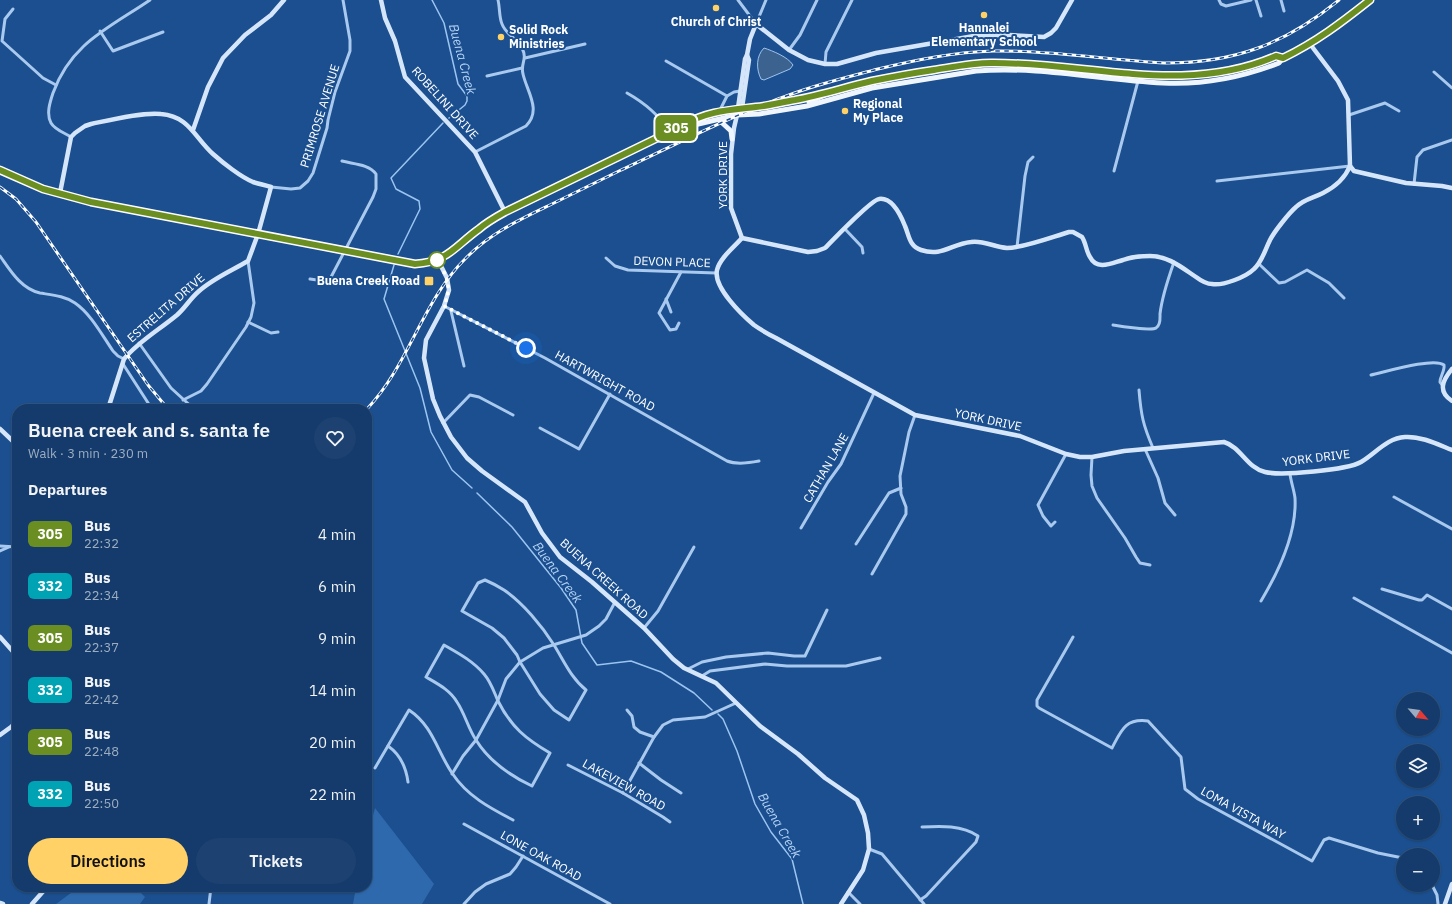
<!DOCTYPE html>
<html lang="en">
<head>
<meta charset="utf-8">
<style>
  :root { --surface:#143b6b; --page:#1d4271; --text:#f1f3f6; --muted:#9dadc1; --line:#33557e; --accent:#ffd166 }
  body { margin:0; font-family:"IBM Plex Sans",sans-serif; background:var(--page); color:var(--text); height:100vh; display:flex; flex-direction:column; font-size:15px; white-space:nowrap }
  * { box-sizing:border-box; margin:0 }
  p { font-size:13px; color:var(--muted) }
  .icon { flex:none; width:22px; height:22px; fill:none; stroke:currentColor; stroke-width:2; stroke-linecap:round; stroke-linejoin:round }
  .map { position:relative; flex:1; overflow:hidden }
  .details { position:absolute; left:12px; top:404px; width:360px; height:488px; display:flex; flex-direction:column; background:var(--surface); border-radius:16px; box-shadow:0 1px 3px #0004,0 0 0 1px var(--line) }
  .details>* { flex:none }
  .badge { padding:0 8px; border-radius:6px; font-size:14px; line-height:26px }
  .needle { width:26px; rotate:119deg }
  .fabs { position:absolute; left:1396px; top:692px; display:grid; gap:8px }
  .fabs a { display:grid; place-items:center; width:44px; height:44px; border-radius:50%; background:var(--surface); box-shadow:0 1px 3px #0004,0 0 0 1px var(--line); font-size:20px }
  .you { position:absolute; width:20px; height:20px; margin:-10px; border:3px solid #fff; border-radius:50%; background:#1a73e8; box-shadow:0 0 0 6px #1a73e833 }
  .map>.badge { position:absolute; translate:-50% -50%; box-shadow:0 0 0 2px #fff }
  h2 { padding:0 16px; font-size:15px; line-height:36px }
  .round { display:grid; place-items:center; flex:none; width:42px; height:42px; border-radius:21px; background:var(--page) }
  .summary { display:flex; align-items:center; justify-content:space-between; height:68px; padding:0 16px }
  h1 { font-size:19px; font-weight:600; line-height:30px }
  .action { display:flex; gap:8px; margin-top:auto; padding:8px 16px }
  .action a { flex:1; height:46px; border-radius:24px; background:var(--accent); color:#111; font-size:16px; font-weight:600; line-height:46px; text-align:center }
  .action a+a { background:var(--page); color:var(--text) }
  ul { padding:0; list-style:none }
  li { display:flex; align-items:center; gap:12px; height:52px; padding:0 16px }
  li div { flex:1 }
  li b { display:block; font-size:15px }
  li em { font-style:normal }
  li .badge { min-width:44px; font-weight:700; text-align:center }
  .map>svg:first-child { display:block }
  .green { fill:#2e69ad }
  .water { fill:#3c6290; stroke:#9cc4f0 }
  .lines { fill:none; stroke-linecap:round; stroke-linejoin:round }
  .stream { stroke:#9cc4f0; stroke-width:1.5 }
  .street { stroke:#a9c9ee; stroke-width:3 }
  .secondary { stroke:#d6e6fa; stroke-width:4.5 }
  .primary { stroke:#f0f6ff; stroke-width:5 }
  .rail-casing { stroke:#fff; stroke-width:3 }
  .rail { stroke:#1b4f8f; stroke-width:1.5; stroke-dasharray:4.5; stroke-linecap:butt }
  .line-casing { stroke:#fff; stroke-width:9 }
  .line { stroke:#6b8e23; stroke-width:6 }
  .walk { stroke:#fff; stroke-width:4; stroke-dasharray:0 7.2 }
  .poi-dot { fill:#ffd166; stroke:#1b4f8f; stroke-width:1.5 }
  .stop-dot { fill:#fff; stroke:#6b8e23; stroke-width:2 }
  .labels { text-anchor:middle; stroke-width:4; stroke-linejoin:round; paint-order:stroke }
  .poi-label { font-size:12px; font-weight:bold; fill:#fff; stroke:#1b4f8f }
  .street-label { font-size:12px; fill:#fff; stroke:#1b4f8f }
  .water-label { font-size:13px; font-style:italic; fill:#b5d3f5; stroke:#1b4f8f }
</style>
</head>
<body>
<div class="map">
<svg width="1452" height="904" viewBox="0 0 1452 904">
  <rect width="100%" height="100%" fill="#1b4f8f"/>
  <g class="green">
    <polygon points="375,808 434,884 422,904 353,904 356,887 367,887 367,837"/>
    <polygon points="79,887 135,887 145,897 140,904 56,904"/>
  </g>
  <path class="water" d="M764 48C773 51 788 57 793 65L790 69 764 80 761 79C756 69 756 56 764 48Z"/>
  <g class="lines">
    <g class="stream">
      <polyline points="432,0 444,23 458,84 467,96 467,101 465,105 449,118"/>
      <polyline points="398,254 420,209 419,201 396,189 391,178 443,123"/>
      <polyline points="394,265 384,299 420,388 431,432 452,470 472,488"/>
      <polyline points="477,493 512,527 561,588 576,610 582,643 597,665 631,661 661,672 694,693 712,710"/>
      <polyline points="718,714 723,719 737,751 755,804 771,832 792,859 803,904"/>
    </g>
    <g class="street">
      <polyline points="738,0 756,24 766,0"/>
      <polyline points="1219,0 1221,4 1226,6 1251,0"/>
      <polyline points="1256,0 1261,16"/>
      <polyline points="1281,0 1284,11"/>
      <polyline points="13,9 5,19 2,41 43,78 56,85"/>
      <polyline points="100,31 113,51 163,32"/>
      <polyline points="789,50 800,35 817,0"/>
      <polyline points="525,58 585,44"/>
      <polyline points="666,61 727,96 719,112"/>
      <polyline points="825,64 826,52 852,0"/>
      <polyline points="1434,72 1452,88"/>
      <polyline points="487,76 522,68"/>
      <path d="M627 93C643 102 659 115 669 131"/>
      <polyline points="727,96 734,92 740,91"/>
      <polyline points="1349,115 1385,103 1399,111"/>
      <path d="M71 137C65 133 55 130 51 123 46 114 50 102 53 93 71 43 109 28 150 0"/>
      <path d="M475 152 526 126C542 110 527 92 523 74 520 63 528 60 522 48 517 38 506 35 502 24 499 17 500 8 498 0"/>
      <polyline points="1114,171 1138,81"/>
      <polyline points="1217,181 1350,166"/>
      <polyline points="1414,184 1417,157 1423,150 1452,140"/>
      <polyline points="271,187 291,189 300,188 308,181 313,173 327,128 328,120 335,92 350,51 350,40 343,0"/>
      <polyline points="845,229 862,247 863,253"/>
      <polyline points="1017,247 1025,176 1028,162 1033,157"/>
      <path d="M0 256C10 270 21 289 40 293 52 295 65 296 75 303 91 314 102 335 113 351L118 356 124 359"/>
      <polyline points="606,258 615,266 628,270 716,273"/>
      <polyline points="1259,264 1279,283 1285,282 1307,270 1329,283 1344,298"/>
      <path d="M310 279 324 281 330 279 373 197 376 189V174C369 164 353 164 342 161"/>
      <polyline points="666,299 671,312"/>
      <path d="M444 306 545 358 727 461C737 465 749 463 759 461"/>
      <polyline points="451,311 464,366"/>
      <polyline points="248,322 271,333 278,332"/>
      <polyline points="679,323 676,329 670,330 659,313 681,272"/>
      <path d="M1113 325C1119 326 1152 331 1156 328 1161 325 1160 318 1160 314 1162 296 1168 279 1174 262"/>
      <polyline points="139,343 171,388 194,409"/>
      <polyline points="123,364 152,409"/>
      <path d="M1371 375C1385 372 1434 357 1444 365 1445 371 1440 376 1440 382L1443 386"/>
      <path d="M1139 390C1141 415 1143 425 1153 448"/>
      <polyline points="183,400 201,391 207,384 246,327 251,317 254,303 248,261"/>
      <polyline points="443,423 470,395 479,397 513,415"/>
      <polyline points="540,428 579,449 610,394"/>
      <polyline points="1145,449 1158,478 1165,503 1175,515"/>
      <polyline points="1092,457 1091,475 1092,486 1097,498 1125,538 1136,557 1140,563 1150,565"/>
      <polyline points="1394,497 1452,529"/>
      <polyline points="1055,522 1051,526 1043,516 1038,505 1066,454"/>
      <polyline points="801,528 828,482 841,464 874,393"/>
      <polyline points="856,544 889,493 901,488"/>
      <polyline points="0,546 17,547"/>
      <polyline points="0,551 9,547"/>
      <polyline points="872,574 906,514 906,507 901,494 900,476 909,432 915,415"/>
      <path d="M485 580C492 583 498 586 504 590 523 603 542 626 554 645 564 661 571 678 586 690L569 720 554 710 540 694 520 662 517 655 504 638 492 628 462 611 478 583Z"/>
      <polyline points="1382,589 1419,600 1422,600 1427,595 1452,609"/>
      <polyline points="1354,598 1452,653"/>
      <path d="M1261 601C1279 571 1297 534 1295 498 1294 490 1291 482 1290 474"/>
      <polyline points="644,628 658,611 694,547"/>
      <path d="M1073 637 1037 700V706L1039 708 1112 748C1121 731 1125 718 1148 721L1181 757 1185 789 1198 799 1312 861 1324 840 1329 838 1378 853 1403 858"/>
      <path d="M444 645C458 653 473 661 484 674 491 682 494 692 498 701 511 727 526 739 550 753L532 786C511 776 489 761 476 740 468 728 465 714 457 702 450 690 438 684 426 677Z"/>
      <polyline points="688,669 702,662 726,657 768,653 794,656 805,656 827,610"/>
      <polyline points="702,676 710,671 765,664 787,666 846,666 880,658"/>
      <polyline points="627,710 632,716 634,727 640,732 654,737"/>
      <path d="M388 746C401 755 406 767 408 782"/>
      <polyline points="639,763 661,780 681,793"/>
      <polyline points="568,765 623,793 663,817 670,822"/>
      <path d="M375 768 409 710C433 726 437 751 452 773 467 796 490 808 513 820"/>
      <polyline points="452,774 463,756 476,740 498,700 506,679 520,662 543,648 586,635 599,626 606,619 615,602"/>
      <polyline points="623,793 654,737 663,725 673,720 705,717 736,703"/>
      <polyline points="464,824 610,904"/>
      <polyline points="869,849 882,854 924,904"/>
      <polyline points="1432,885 1437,895 1438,904"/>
      <polyline points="848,892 860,904"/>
      <path d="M920 900 926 896 976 842 978 836C962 825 941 826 922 827"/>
      <polyline points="209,904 211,887"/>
      <polyline points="464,904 475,892 486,884 510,874 516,867 523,856"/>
    </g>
    <g class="secondary">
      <polyline points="381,0 385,18 395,41 405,77 475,152 505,212"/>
      <polyline points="737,115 745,59 747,55 750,39 756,24 789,50 808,60 825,64 837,64 876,53 974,36 1009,35 1044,37 1051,33 1056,28 1072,0"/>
      <polyline points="193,130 208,87 223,58 245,35 271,15 284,0"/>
      <polyline points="1350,166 1354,171 1406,183 1442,186 1452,188"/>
      <path d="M60 193 71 137 75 133 85 126 91 124C110 120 142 112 161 114 189 116 195 138 213 154 223 163 241 177 253 182 259 184 265 185 271 187L258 234 248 261C231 271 212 279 198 292 190 299 185 308 177 315 159 330 139 341 124 359L108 409"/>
      <path d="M742 238 808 252 817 251 825 248C833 240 871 200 879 199 892 197 901 216 905 226 909 235 909 246 921 250 942 257 951 244 971 242 983 240 994 247 1007 248 1023 248 1052 237 1069 232H1073L1082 237C1086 243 1086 251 1090 257 1097 271 1112 263 1123 260 1131 257 1141 256 1150 256 1168 256 1181 267 1196 277 1200 280 1206 284 1212 284 1223 286 1246 277 1254 269 1262 262 1265 250 1270 240 1274 232 1289 213 1296 207 1304 199 1313 198 1323 193 1335 187 1345 178 1350 166L1348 100 1338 81 1310 44"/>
      <path d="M742 238C734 247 720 258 717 270 713 287 742 315 754 325 761 330 768 334 776 338L915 415 1020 436 1066 454 1080 457H1092L1124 451 1224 442C1241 447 1247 468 1265 472 1281 476 1347 470 1361 462 1376 453 1387 438 1405 437 1421 436 1437 444 1452 450"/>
      <polyline points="742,238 731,208 731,154 734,128 737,115 742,108 749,60 747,55"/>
      <polyline points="438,260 447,278 449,290 444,306 426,340 424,358 433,399 440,416 451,437 467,458 482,471 525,502 542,533 560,557 592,582 644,628 673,659 684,668 716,683 760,726 798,754 825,778 857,800 864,815 868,833 869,849 863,870 841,904"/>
      <path d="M1452 369C1443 380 1437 391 1452 401"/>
      <polyline points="0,429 17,445"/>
      <polyline points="0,637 17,656"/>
      <polyline points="0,735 11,727 17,721"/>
      <polyline points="0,903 3,904"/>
      <polyline points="32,904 47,887"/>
      <polyline points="1445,904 1452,884"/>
    </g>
    <g class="primary">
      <polyline points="809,102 825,95"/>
      <polyline points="719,120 731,131 732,139"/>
      <path d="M685 125H694L737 115 759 114 807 106 872 88 976 71C1039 66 1101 80 1163 83 1203 85 1243 77 1279 63 1284 55 1291 54 1299 50 1325 36 1347 18 1370 0"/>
      <path d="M0 170 43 189 91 202 415 264C426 263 435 262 444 256L478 229 505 212 684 125 694 118 719 112 739 108 757 107 794 100 894 77 975 64 990 63 1039 64 1163 76C1202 77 1241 72 1276 56L1283 58"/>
    </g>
    <defs>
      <g id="rail">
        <polyline points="0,187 16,199 36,222 148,385 168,409"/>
        <path d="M367 409C409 365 422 301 466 258 490 233 521 219 552 204 574 193 597 182 619 171 675 145 730 116 789 95 818 84 848 77 878 69 916 60 954 52 993 51 1051 50 1108 60 1165 63 1235 63 1285 44 1339 0"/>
      </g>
    </defs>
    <use href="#rail" class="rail-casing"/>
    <use href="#rail" class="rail"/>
  </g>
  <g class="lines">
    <defs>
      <path id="line" d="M0 170 43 189 91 202 415 264C448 262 455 246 479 229 487 222 496 217 505 212L684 125C706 111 731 110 756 107 769 106 782 102 795 100 821 95 846 87 872 81 892 77 913 73 934 70 953 67 972 63 991 63 1087 62 1185 96 1276 56L1283 58C1316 42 1341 23 1370 0"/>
    </defs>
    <use href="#line" class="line-casing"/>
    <use href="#line" class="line"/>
    <path class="walk" d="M437 260C448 277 452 287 444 306L526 348"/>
  </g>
  <g class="poi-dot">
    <circle cx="716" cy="8" r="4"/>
    <circle cx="984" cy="15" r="4"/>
    <circle cx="501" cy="37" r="4"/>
    <circle cx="845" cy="111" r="4"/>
    <rect x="424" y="276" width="10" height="10" rx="2"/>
  </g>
  <circle class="stop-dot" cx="437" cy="260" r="8"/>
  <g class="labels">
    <g class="poi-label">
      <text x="716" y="26">Church of Christ</text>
      <text x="984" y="32">Hannalei<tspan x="984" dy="14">Elementary School</tspan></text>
      <text x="509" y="34" text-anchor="start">Solid Rock<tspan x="509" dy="14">Ministries</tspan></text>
      <text x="853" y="108" text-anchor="start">Regional<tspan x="853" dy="14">My Place</tspan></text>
      <text x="420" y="285" text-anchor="end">Buena Creek Road</text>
    </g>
    <g class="street-label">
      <text transform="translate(445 103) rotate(48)" y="4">ROBELINI DRIVE</text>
      <text transform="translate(320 116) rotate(-73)" y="4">PRIMROSE AVENUE</text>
      <text transform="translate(723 175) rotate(-90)" y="4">YORK DRIVE</text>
      <text transform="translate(672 262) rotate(2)" y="4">DEVON PLACE</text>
      <text transform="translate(166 308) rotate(-41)" y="4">ESTRELITA DRIVE</text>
      <text transform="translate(605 381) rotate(29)" y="4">HARTWRIGHT ROAD</text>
      <text transform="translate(988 420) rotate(12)" y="4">YORK DRIVE</text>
      <text transform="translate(1316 458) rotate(-7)" y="4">YORK DRIVE</text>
      <text transform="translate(826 468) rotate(-60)" y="4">CATHAN LANE</text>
      <text transform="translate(604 579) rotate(42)" y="4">BUENA CREEK ROAD</text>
      <text transform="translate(624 785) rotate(29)" y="4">LAKEVIEW ROAD</text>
      <text transform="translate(1243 813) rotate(29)" y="4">LOMA VISTA WAY</text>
      <text transform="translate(541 856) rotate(29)" y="4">LONE OAK ROAD</text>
    </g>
    <g class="water-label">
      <text transform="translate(463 59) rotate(75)" y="5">Buena Creek</text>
      <text transform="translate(558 572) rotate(53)" y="5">Buena Creek</text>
      <text transform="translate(780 825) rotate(60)" y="5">Buena Creek</text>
    </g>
  </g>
</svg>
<div class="fabs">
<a><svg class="needle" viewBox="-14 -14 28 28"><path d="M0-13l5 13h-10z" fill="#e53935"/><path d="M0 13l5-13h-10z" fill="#9dadc1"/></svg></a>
<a><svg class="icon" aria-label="layers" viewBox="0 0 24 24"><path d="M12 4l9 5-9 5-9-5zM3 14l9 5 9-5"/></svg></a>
<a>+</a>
<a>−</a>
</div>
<div class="you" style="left:526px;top:348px"></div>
<b class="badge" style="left:676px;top:128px;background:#6b8e23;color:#fff">305</b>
<section class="details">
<div class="summary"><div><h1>Buena creek and s. santa fe</h1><p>Walk · 3 min · 230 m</p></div><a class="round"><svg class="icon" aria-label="heart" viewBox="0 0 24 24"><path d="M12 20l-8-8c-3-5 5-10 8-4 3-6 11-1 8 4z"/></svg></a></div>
<h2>Departures</h2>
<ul>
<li><span class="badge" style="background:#6b8e23;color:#fff">305</span><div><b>Bus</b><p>22:32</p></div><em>4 min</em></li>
<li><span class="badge" style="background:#00a3b4;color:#fff">332</span><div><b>Bus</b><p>22:34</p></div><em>6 min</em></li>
<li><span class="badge" style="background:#6b8e23;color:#fff">305</span><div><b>Bus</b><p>22:37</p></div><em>9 min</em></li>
<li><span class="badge" style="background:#00a3b4;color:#fff">332</span><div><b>Bus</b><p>22:42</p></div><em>14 min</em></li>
<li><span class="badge" style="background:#6b8e23;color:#fff">305</span><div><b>Bus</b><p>22:48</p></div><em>20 min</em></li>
<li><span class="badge" style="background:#00a3b4;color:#fff">332</span><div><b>Bus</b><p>22:50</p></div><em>22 min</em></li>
</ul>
<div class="action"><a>Directions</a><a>Tickets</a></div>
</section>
</div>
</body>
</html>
